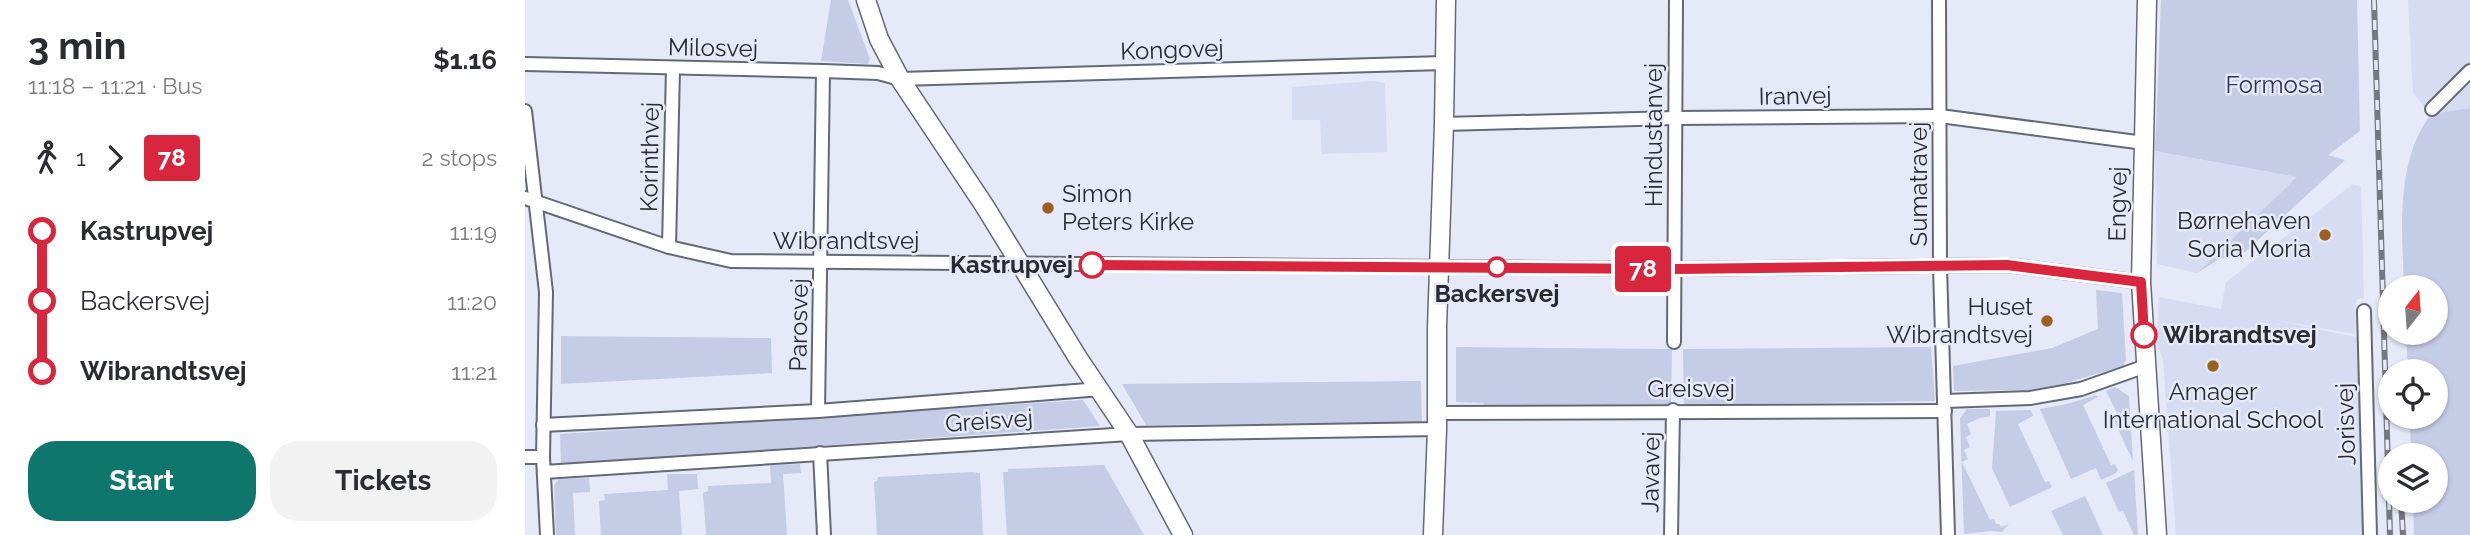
<!DOCTYPE html>
<html lang="en">
<head>
<meta charset="utf-8">
<style>
  :root { --surface:#fff; --page:#f2f2f3; --text:#2b2b33; --muted:#7c7c81; --accent:#0f766e }
  body { margin:0; font-family:Raleway,sans-serif; background:var(--page); color:var(--text); height:100vh; display:flex; flex-direction:column; font-size:26px; white-space:nowrap }
  * { box-sizing:border-box; margin:0 }
  p { font-size:23px; color:var(--muted) }
  .icon { flex:none; width:38px; height:38px; fill:none; stroke:currentColor; stroke-width:2; stroke-linecap:round; stroke-linejoin:round }
  .map { position:relative; flex:1; overflow:hidden }
  .sheet { display:flex; flex-direction:column; background:var(--surface); width:525px }
  .sheet>* { flex:none }
  .badge { padding:0 14px; border-radius:5px; font-size:24px; line-height:46px }
  .needle { width:46px; rotate:17deg }
  .buttons { position:absolute; left:1853px; top:275px; display:grid; gap:14px }
  .buttons a { display:grid; place-items:center; width:70px; height:70px; border-radius:50%; background:var(--surface); box-shadow:0 2px 5px #0004; font-size:35px }
  .map>.badge { position:absolute; translate:-50% -50%; box-shadow:0 0 0 4px #fff }
  .legs { display:flex; align-items:center; gap:10px; height:77px; padding:0 28px; font-size:23px }
  .legs p { margin-inline-start:auto }
  .headline { display:flex; align-items:center; justify-content:space-between; height:119px; padding:0 28px }
  h1 { font-size:38px; font-weight:700; line-height:52px }
  .button { display:flex; gap:14px; margin-top:auto; padding:14px 28px }
  .button a { flex:1; height:80px; border-radius:28px; background:var(--accent); color:#fff; font-size:28px; font-weight:700; line-height:80px; text-align:center }
  .button a+a { background:var(--page); color:var(--text) }
  ul { padding:0 28px; list-style:none }
  li { display:flex; align-items:center; gap:24px; height:70px; font-size:26px }
  li i { display:grid; place-items:center; width:10px; height:100%; margin:0 9px; background:currentColor }
  li i::after { content:''; width:18px; height:18px; margin:-9px; border:5px solid; border-radius:50%; background:var(--surface) }
  li p { margin-inline-start:auto }
  li:first-child i { background:linear-gradient(#0000 50%,currentColor 0) }
  li:last-child i { background:linear-gradient(currentColor 50%,#0000 0) }
  main { display:flex; flex:1; min-height:0 }
  .map>svg:first-child { display:block }
  .built { fill:#d6dcf2 }
  .green { fill:#c5cce6 }
  .lines { fill:none; stroke-linecap:round; stroke-linejoin:round }
  .street-casing { stroke:#656875; stroke-width:16 }
  .secondary-casing { stroke:#656875; stroke-width:21 }
  .street { stroke:#fff; stroke-width:12 }
  .secondary { stroke:#fff; stroke-width:18 }
  .rail-casing { stroke:#757881; stroke-width:6 }
  .rail { stroke:#e5e9f8; stroke-width:3.5; stroke-dasharray:10; stroke-linecap:butt }
  .line-1-casing { stroke:#fff; stroke-width:16 }
  .line-1 { stroke:#d7263d; stroke-width:10 }
  .poi-dot { fill:#9c6121; stroke:#e5e9f8; stroke-width:2.5 }
  .stop-1-dot { fill:#fff; stroke:#d7263d; stroke-width:3.5 }
  .labels { text-anchor:middle; stroke-width:5; stroke-linejoin:round; paint-order:stroke }
  .street-label { font-size:24px; fill:#292b30; stroke:#e5e9f8 }
  .park-label { font-size:24px; fill:#2d3463; stroke:#e5e9f8 }
  .poi-label { font-size:24px; fill:#292b30; stroke:#e5e9f8; text-anchor:end }
  .stop-label { font-size:24px; font-weight:bold; fill:#292b30; stroke:#e5e9f8; text-anchor:end }
</style>
</head>
<body>
<main>
<section class="sheet">
<div class="headline"><div><h1>3 min</h1><p>11:18 – 11:21 · Bus</p></div><b>$1.16</b></div>
<div class="legs"><svg class="icon" aria-label="walk" viewBox="0 0 24 24"><circle cx="13" cy="4" r="2"/><path d="M13 8l-2 6 4 7M11 14l-3 7M7 12l3-4h3l4 4"/></svg>1<svg class="icon" aria-label="forward" viewBox="0 0 24 24"><path d="M9 5l7 7-7 7"/></svg><b class="badge" style="background:#d7263d;color:#fff">78</b><p>2 stops</p></div>
<ul>
<li><i style="color:#d7263d"></i><b>Kastrupvej</b><p>11:19</p></li>
<li><i style="color:#d7263d"></i><span>Backersvej</span><p>11:20</p></li>
<li><i style="color:#d7263d"></i><b>Wibrandtsvej</b><p>11:21</p></li>
</ul>
<div class="button"><a>Start</a><a>Tickets</a></div>
</section>
<div class="map">
<svg width="1945" height="535" viewBox="0 0 1945 535">
  <rect width="100%" height="100%" fill="#e5e9f8"/>
  <g class="built">
    <polygon points="1883,0 1945,0 1945,108 1906,114 1888,93"/>
    <polygon points="849,81 860,83 862,152 797,154 795,120 767,120 767,87"/>
    <polygon points="1630,151 1773,177 1672,273 1632,264"/>
    <polygon points="1828,184 1836,187 1839,298 1831,300 1830,334 1745,319 1840,339 1838,535 1651,535 1638,360 1632,344 1634,297 1696,309 1701,282"/>
  </g>
  <g class="green">
    <polygon points="306,0 323,0 345,59 343,64 296,61"/>
    <polygon points="1636,0 1832,0 1835,131 1803,155 1820,160 1720,252 1693,260 1672,273 1772,177 1630,151"/>
    <path d="M1945 108V535H1889L1888 501 1911 500V455H1886L1885 417 1911 416V371H1883L1881 333 1911 332V287H1879C1877 229 1870 163 1906 114Z"/>
    <polygon points="1571,290 1597,293 1601,360 1598,366 1538,384 1504,390 1429,391 1428,366 1527,348 1573,329"/>
    <polygon points="36,336 246,338 247,373 36,384"/>
    <polygon points="931,347 1147,349 1146,404 960,406 958,403 931,402"/>
    <polygon points="1406,347 1410,401 1159,405 1158,349"/>
    <polygon points="896,381 897,422 621,425 597,384"/>
    <polygon points="1590,387 1604,396 1608,461 1587,416 1592,413 1581,391"/>
    <polygon points="1571,395 1573,397 1558,405 1586,465 1590,464 1593,470 1591,473 1576,480 1571,468 1546,479 1515,409 1542,404"/>
    <polygon points="558,400 575,426 36,464 35,434"/>
    <polygon points="1442,409 1465,409 1465,416 1455,418 1442,424 1446,434 1441,437 1445,447 1439,450 1443,459 1437,462 1465,520 1469,519 1471,524 1474,524 1476,527 1484,524 1477,532 1466,531 1439,534 1435,418"/>
    <polygon points="1506,410 1508,416 1493,424 1520,482 1524,481 1527,487 1485,507 1467,468 1471,411"/>
    <polygon points="275,464 276,473 258,474 262,535 181,535 178,493 183,491 183,486 246,483 245,465"/>
    <polygon points="579,465 619,535 482,535 478,472 483,472 483,469"/>
    <polygon points="1609,470 1613,535 1609,535 1598,511 1594,512 1581,483"/>
    <polygon points="447,472 455,473 458,535 352,535 349,482 352,481 353,477"/>
    <polygon points="142,474 172,474 173,489 154,491 157,535 76,535 74,501 80,500 79,494 143,490"/>
    <polygon points="64,478 65,492 48,493 50,535 31,535 29,485 34,479"/>
    <polygon points="1560,496 1578,535 1538,535 1526,511"/>
  </g>
  <g class="lines">
    <defs>
      <g id="street">
        <polyline points="1414,0 1415,267 1423,535"/>
        <polyline points="0,64 298,71 353,73 375,79 919,63"/>
        <polyline points="1907,109 1945,71"/>
        <polyline points="0,111 21,292 18,457 22,535"/>
        <polyline points="919,124 1150,118 1415,116 1619,143"/>
        <polyline points="0,198 144,247 206,261 1150,269 1482,265 1616,282"/>
        <polyline points="144,247 148,68"/>
        <polyline points="1839,311 1845,535"/>
        <polyline points="1149,342 1151,0"/>
        <polyline points="1420,401 1505,398 1556,389 1621,366"/>
        <polyline points="293,411 298,71"/>
        <polyline points="913,413 1420,411"/>
        <polyline points="18,425 293,411 576,389"/>
        <polyline points="295,453 299,535"/>
        <polyline points="0,457 18,457"/>
        <polyline points="19,472 604,434 912,429"/>
        <polyline points="1146,535 1148,410"/>
      </g>
      <g id="secondary">
        <polyline points="341,0 354,39 375,79 459,205 553,358 604,434 658,535"/>
        <polyline points="1622,0 1616,282 1632,535"/>
        <polyline points="908,535 912,429 912,328 919,124 921,0"/>
      </g>
    </defs>
    <use href="#street" class="street-casing"/>
    <use href="#secondary" class="secondary-casing"/>
    <use href="#street" class="street"/>
    <use href="#secondary" class="secondary"/>
    <defs>
      <g id="rail">
        <polyline points="1849,0 1865,535"/>
        <polyline points="1876,500 1878,535"/>
      </g>
    </defs>
    <use href="#rail" class="rail-casing"/>
    <use href="#rail" class="rail"/>
  </g>
  <g class="lines">
    <defs>
      <polyline id="line-1" points="567,265 1150,269 1482,265 1616,282 1619,335"/>
    </defs>
    <use href="#line-1" class="line-1-casing"/>
    <use href="#line-1" class="line-1"/>
  </g>
  <g class="poi-dot">
    <circle cx="523" cy="208" r="7"/>
    <circle cx="1800" cy="235" r="7"/>
    <circle cx="1522" cy="321" r="7"/>
    <circle cx="1688" cy="366" r="7"/>
  </g>
  <g class="stop-1-dot">
    <circle cx="567" cy="265" r="12"/>
    <circle cx="972" cy="267" r="9"/>
    <circle cx="1619" cy="335" r="12"/>
  </g>
  <g class="labels">
    <g class="street-label">
      <text transform="translate(188 48) rotate(1)" y="8">Milosvej</text>
      <text transform="translate(647 50) rotate(-2)" y="8">Kongovej</text>
      <text transform="translate(1270 96) rotate(-1)" y="8">Iranvej</text>
      <text transform="translate(1129 135) rotate(-90)" y="8">Hindustanvej</text>
      <text transform="translate(125 157) rotate(-89)" y="8">Korinthvej</text>
      <text transform="translate(1394 184) rotate(-90)" y="8">Sumatravej</text>
      <text transform="translate(1593 204) rotate(-89)" y="8">Engvej</text>
      <text x="321" y="249">Wibrandtsvej</text>
      <text transform="translate(274 325) rotate(-89)" y="8">Parosvej</text>
      <text x="1166" y="397">Greisvej</text>
      <text transform="translate(464 421) rotate(-4)" y="8">Greisvej</text>
      <text transform="translate(1821 424) rotate(-92)" y="8">Jorisvej</text>
      <text transform="translate(1126 472) rotate(-89)" y="8">Javavej</text>
    </g>
    <g class="park-label">
      <text x="1749" y="93">Formosa</text>
    </g>
    <g class="poi-label">
      <text x="537" y="202" text-anchor="start">Simon<tspan x="537" dy="28">Peters Kirke</tspan></text>
      <text x="1786" y="229">Børnehaven<tspan x="1786" dy="28">Soria Moria</tspan></text>
      <text x="1508" y="315">Huset<tspan x="1508" dy="28">Wibrandtsvej</tspan></text>
      <text x="1688" y="400" text-anchor="middle">Amager<tspan x="1688" dy="28">International School</tspan></text>
    </g>
    <g class="stop-label">
      <text x="548" y="273">Kastrupvej</text>
      <text x="972" y="302" text-anchor="middle">Backersvej</text>
      <text x="1638" y="343" text-anchor="start">Wibrandtsvej</text>
    </g>
  </g>
</svg>
<div class="buttons">
<a><svg class="needle" viewBox="-14 -14 28 28"><path d="M0-13l5 13h-10z" fill="#e53935"/><path d="M0 13l5-13h-10z" fill="#7c7c81"/></svg></a>
<a><svg class="icon" aria-label="locate" viewBox="0 0 24 24"><circle cx="12" cy="12" r="6"/><path d="M12 2v4M12 18v4M2 12h4M18 12h4"/></svg></a>
<a><svg class="icon" aria-label="layers" viewBox="0 0 24 24"><path d="M12 4l9 5-9 5-9-5zM3 14l9 5 9-5"/></svg></a>
</div>
<b class="badge" style="left:1118px;top:269px;background:#d7263d;color:#fff">78</b>
</div>
</main>
</body>
</html>
